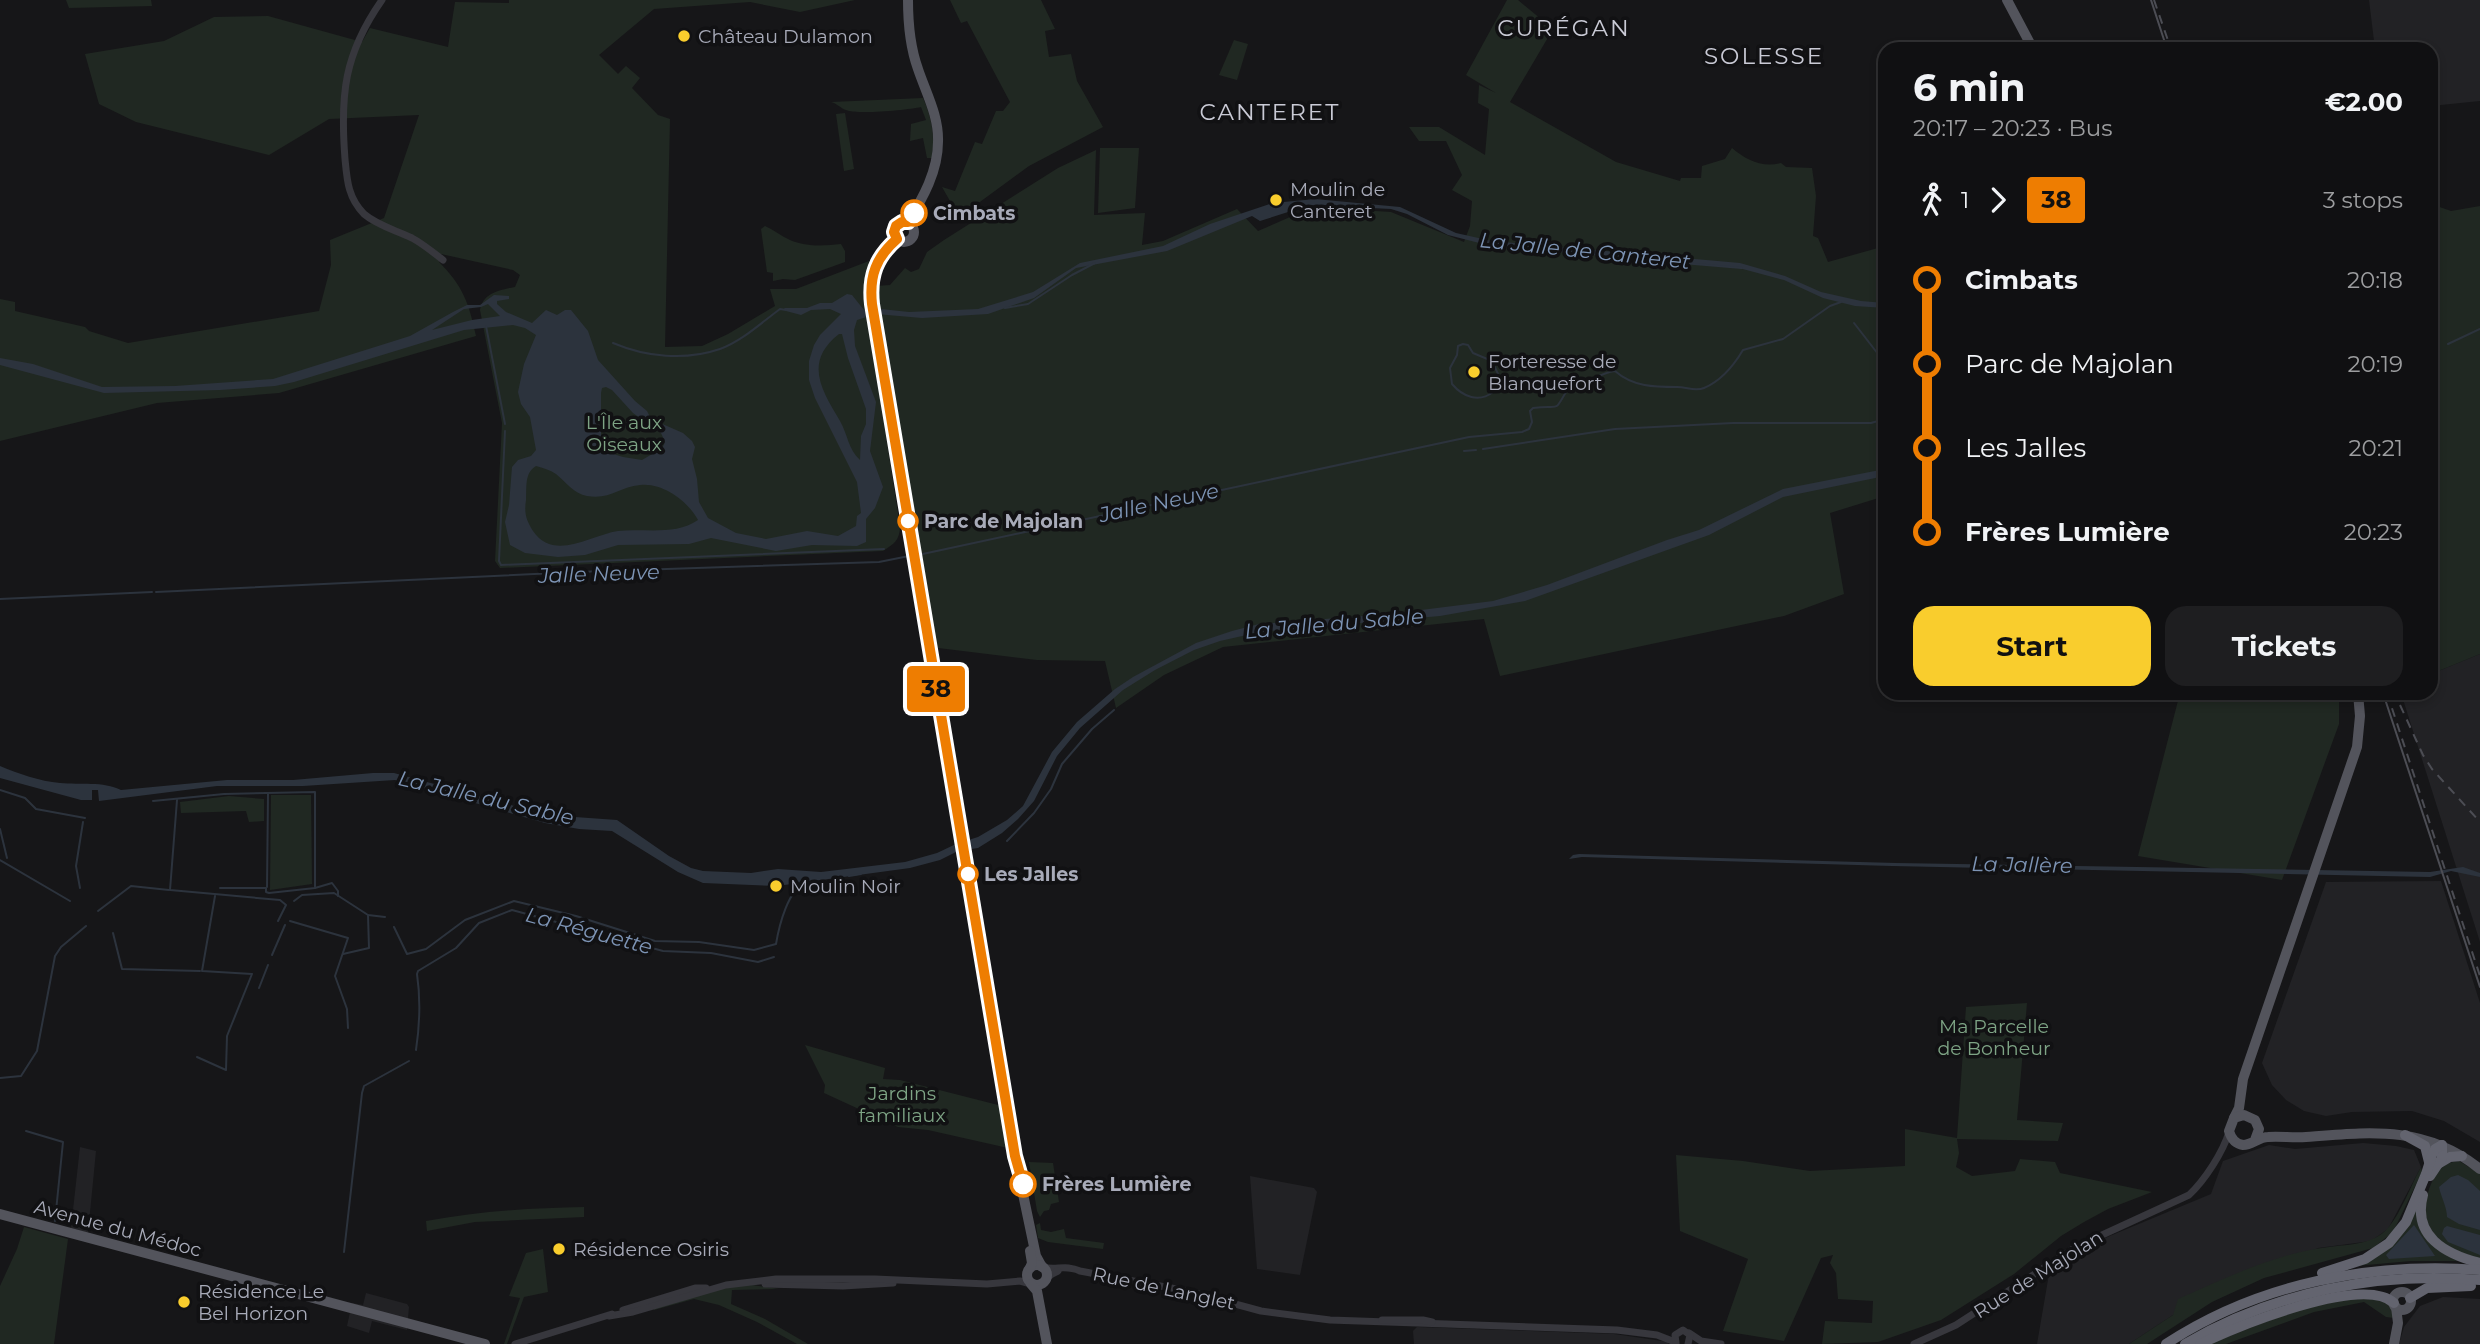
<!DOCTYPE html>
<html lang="en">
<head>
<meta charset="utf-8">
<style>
  :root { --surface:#101012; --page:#1e1e20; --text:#f1f3f6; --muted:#9c9d9f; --line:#303032; --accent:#f9cd2d }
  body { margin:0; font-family:Montserrat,sans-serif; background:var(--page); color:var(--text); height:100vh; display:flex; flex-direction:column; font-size:26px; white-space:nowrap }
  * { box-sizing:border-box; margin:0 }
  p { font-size:23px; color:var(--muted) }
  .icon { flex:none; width:38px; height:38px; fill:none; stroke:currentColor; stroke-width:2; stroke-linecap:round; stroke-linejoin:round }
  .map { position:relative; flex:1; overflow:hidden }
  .drawer { position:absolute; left:1878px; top:42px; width:560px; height:658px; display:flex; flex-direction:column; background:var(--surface); border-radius:21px; box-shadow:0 4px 10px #0003,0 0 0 2px var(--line) }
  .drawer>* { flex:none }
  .badge { padding:0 14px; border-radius:5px; font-size:24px; line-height:46px }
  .map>.badge { position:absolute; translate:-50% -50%; box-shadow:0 0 0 4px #fff }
  .legs { display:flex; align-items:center; gap:10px; height:77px; padding:0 35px; font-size:23px }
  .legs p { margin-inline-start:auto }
  .headline { display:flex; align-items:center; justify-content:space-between; height:119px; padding:0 35px }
  h1 { font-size:38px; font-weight:700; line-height:52px }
  .action { display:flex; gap:14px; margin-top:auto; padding:14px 35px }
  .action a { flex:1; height:80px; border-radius:21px; background:var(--accent); color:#111; font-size:28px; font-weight:700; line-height:80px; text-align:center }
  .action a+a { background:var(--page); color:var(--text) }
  ul { padding:0 35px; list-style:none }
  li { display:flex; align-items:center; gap:24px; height:84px; font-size:26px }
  li i { display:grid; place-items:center; width:10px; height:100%; margin:0 9px; background:currentColor }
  li i::after { content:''; width:18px; height:18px; margin:-9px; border:5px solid; border-radius:50%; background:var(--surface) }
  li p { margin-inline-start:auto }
  li:first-child i { background:linear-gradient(#0000 50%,currentColor 0) }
  li:last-child i { background:linear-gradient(currentColor 50%,#0000 0) }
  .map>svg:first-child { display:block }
  .built { fill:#222225 }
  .green { fill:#202822 }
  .water { fill:#2c333d; fill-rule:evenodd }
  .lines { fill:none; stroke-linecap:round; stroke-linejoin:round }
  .stream { stroke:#2c333d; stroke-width:2 }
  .minor { stroke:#37373d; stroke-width:7 }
  .major { stroke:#53545c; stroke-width:10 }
  .highway { stroke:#63646f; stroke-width:10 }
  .tram { stroke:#4c4d54; stroke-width:2 }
  .rail { stroke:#4c4d54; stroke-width:2; stroke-dasharray:9 7; stroke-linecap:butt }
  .line-1-casing { stroke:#fff; stroke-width:16 }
  .line-1 { stroke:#ee7d01; stroke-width:10 }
  .poi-dot { fill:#f9cd2d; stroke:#111113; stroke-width:2.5 }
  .stop-1-dot { fill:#fff; stroke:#ee7d01; stroke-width:3.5 }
  .labels { text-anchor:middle; stroke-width:7; stroke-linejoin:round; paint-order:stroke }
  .poi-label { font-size:19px; fill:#a8abb9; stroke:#111113; text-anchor:start }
  .stop-label { font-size:19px; font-weight:bold; fill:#a8abb9; stroke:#111113; text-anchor:start }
  .park-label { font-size:19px; fill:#7ea485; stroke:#111113 }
  .street-label { font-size:19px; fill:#a8abb9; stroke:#111113 }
  .water-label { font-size:21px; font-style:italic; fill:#7d94b5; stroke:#111113 }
  .quarter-label { font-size:23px; letter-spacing:2px; fill:#c9cad5; stroke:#111113 }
</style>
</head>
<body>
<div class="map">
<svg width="2480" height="1344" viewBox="0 0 2480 1344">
  <rect width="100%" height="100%" fill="#161618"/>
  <g class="built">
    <polygon points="2369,0 2480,0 2480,101 2431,106 2431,49 2375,49"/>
    <polygon points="2480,654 2480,942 2401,693 2431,693 2431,674"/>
    <polygon points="2441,881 2480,1003 2480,1142 2444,1121 2412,1111 2352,1112 2326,1116 2304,1111 2286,1100 2272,1085 2262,1063 2326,882"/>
    <polygon points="2363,1143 2396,1146 2414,1150 2421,1167 2388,1229 2371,1241 2318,1248 2173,1315 2129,1344 2037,1344 2049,1274 2053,1267 2093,1243 2211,1194 2223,1161 2269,1145 2295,1149"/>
    <polygon points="80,1147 96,1151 88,1233 71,1228"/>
    <polygon points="1250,1176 1314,1188 1317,1192 1300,1275 1257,1269"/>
    <polygon points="366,1293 407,1304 409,1307 407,1330 372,1321 369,1333 347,1326 352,1303 363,1305"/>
    <polygon points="2443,1297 2480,1299 2480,1344 2399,1344 2404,1327 2420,1306"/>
    <polygon points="1417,1327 1614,1334 1669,1342 1668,1344 1414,1344 1413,1331"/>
  </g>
  <g class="green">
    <polygon points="66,0 151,0 152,6 69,8"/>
    <path d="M509 0H855L800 12 750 2 654 9 599 55 618 74 626 66 640 78 632 88 658 115 670 119 665 347 702 346 728 334 775 306 770 289H796L869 261 866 284V308L900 526C900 540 894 544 883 551L500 568 495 561 502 423 480 310C483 293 499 290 515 287L520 275 513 270 441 254 439 262C463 286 469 303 476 336L279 393 157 403 0 441V299L15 302V311L85 327 89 331 128 343 319 311 331 265 330 240 384 218 419 115 329 119 269 155 136 122 99 104 85 54 164 41 214 17 268 16 362 42 370 28 448 47 455 2 509 3Z"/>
    <polygon points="950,0 1041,0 1055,29 1045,31 1049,57 1071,54 1077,81 1103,127 1029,166 973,207 958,215 942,187 955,191 975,142 982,144 996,111 1003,111 1010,102 967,21 961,23"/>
    <path d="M1507 0H1518L1553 29 1510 102 1616 162 1680 181 1681 178H1701L1702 166 1725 159 1732 148C1746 160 1762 168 1781 163L1786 167 1812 168 1816 196 1813 236 1818 238 1828 262 1885 246V496L1830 513 1844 594 1784 616 1500 676 1484 619 1223 647 1164 675 1116 708 1105 661 1037 660 922 646 910 566 923 563 914 514 908 496 880 325V306L876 286 890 285 905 268 911 272 919 269 927 252 944 240 1058 168 1096 150 1094 215 1145 213 1142 245 1163 241 1237 209 1258 231 1313 207 1391 212 1464 242 1470 226 1472 201 1452 190 1462 175 1446 141H1419L1409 127H1439L1485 155 1489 109 1478 103 1479 85 1496 93 1466 75Z"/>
    <polygon points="1234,40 1248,44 1237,80 1219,75"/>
    <path d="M923 98C932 118 935 137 932 158H927L923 138 910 141 911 124 926 120 921 107C908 110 857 115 846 110 840 108 838 104 831 102Z"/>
    <polygon points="845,113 854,169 844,171 836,114"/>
    <polygon points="1100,148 1139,148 1135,208 1098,213"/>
    <polygon points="2431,204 2451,211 2480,206 2480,654 2431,674"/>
    <path d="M765 226C774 230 781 236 790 240 806 247 824 246 841 244L845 251V262L795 280 783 279 773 281V273L767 272 761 229Z"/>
    <polygon points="2180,693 2381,693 2339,701 2339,724 2282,880 2138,856"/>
    <polygon points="271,795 311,795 312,884 270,890"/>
    <polygon points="229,796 264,799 264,821 249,822 246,811 181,813 180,802"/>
    <polygon points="2027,1003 2017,1120 2063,1123 2058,1141 1957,1139 1959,1153 1956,1167 1972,1176 2015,1171 2020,1159 2055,1162 2060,1173 2152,1192 2108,1209 2084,1222 2061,1236 2014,1274 1941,1320 1878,1342 1822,1344 1825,1321 1872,1323 1873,1301 1838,1299 1836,1273 1830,1263 1833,1255 1821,1258 1784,1341 1723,1331 1748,1259 1680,1231 1676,1155 1743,1161 1810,1171 1905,1166 1905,1129 1957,1138 1966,1007"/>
    <polygon points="805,1045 885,1068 883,1079 900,1080 1002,1106 1008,1148 928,1130 898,1127 824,1093 825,1085"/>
    <path d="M2459 1161 2480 1174V1258C2440 1249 2413 1227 2431 1184 2438 1169 2443 1163 2459 1161Z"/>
    <polygon points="1029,1162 1053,1163 1059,1202 1051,1204 1049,1210 1044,1211 1040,1217 1037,1211"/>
    <path d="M2421 1167 2422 1172 2393 1232 2373 1248 2264 1278 2212 1302 2147 1344H2129L2173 1315 2178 1299C2226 1278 2276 1253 2329 1247 2350 1244 2373 1245 2388 1228 2401 1213 2411 1185 2421 1167Z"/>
    <polygon points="2418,1204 2421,1229 2464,1261 2411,1261 2355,1266 2375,1258"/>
    <path d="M584 1207V1217L475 1222 427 1231 426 1221C479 1211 531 1208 584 1207Z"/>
    <polygon points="1040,1223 1041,1230 1051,1232 1064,1229 1066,1238 1104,1243 1103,1249 1048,1242 1038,1238 1036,1225"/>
    <polygon points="24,1227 68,1239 54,1344 0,1344 0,1286 17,1249"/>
    <polygon points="543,1249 548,1292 524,1297 507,1344 504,1344 520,1298 509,1296 526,1253"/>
    <polygon points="752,1285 779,1289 732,1290 731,1304 765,1319 808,1344 797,1344 757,1322 719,1305 694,1299 654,1310 654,1308 728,1287"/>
    <polygon points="2373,1296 2393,1306 2394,1318 2386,1317 2364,1302 2314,1312 2226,1344 2209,1344 2286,1314 2326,1303"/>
  </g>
  <g class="water">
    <path d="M1315 199 1400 207 1456 233 1492 241 1740 263 1785 276 1821 292 1861 301 1885 303V308L1855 306 1823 298 1784 280 1739 268 1491 246 1448 235 1407 214 1391 209 1310 205 1260 221 1252 216 1167 251 1076 268 1034 298 988 314 922 318 876 314 857 320 854 330 855 346 876 402 870 451 883 487 875 508 866 519V542L857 546 812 545 776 551 711 538 689 544 618 545 585 555 558 557 525 553 510 545 505 522 509 505 512 467 518 460 531 456 536 450 530 417 521 404 518 392 524 364 536 335 525 328 513 325 464 330 294 382 275 386 220 390 104 393 0 365V358L33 364 102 387 175 386 273 379 410 336 453 312 467 305H480L494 295 509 296V299L497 301V304L506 312 532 323 546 310 557 315 565 310H571L588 331 598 360 635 401 647 411 651 419 683 433 692 441 695 447 692 459 697 479 699 502 708 518 736 533 766 539 807 531 838 536 856 526 857 516 861 513 857 482 815 398 809 380V361L814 345 820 335 841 314 830 309 811 310 801 315 786 311 784 308H807L820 303H832L847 294 852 295 864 310 881 309 909 312 978 309 1033 292 1080 263 1163 246 1210 224 1273 203ZM488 304 500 316 472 320 432 330 464 309 481 307ZM839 334H842L848 358 866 409V424L861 436 860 460C848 449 848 435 840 421 822 391 803 362 839 334ZM606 387 612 390 633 413 661 433 665 442 660 453H654L642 460 623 457 607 452 601 437V393L602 388ZM536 466C543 468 550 470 556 474 566 482 574 494 587 496 610 500 619 487 640 485 662 482 688 501 698 520 675 536 644 528 618 531 591 535 554 562 533 531 526 520 524 513 526 500 527 488 524 473 536 466Z"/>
    <path d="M1885 469V476L1783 497 1709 535 1525 601 1440 616 1260 632 1220 641 1194 650 1155 670 1123 690 1080 728 1057 756 1034 801 1018 819 1002 833 978 848 958 851 940 860 910 868 777 886 703 883 678 872 612 831 579 829 545 823 395 780 303 786H217L99 801 98 790H92V800H81L0 778V766C19 774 39 781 60 783 80 785 103 781 121 790L227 780H293L373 773H394L547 815 617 820 669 856 691 868 703 871 751 873 778 869 821 872 905 862 937 853 956 844 978 837 1007 820 1023 806 1052 752 1077 722 1115 689 1133 677 1196 643 1232 631 1259 624 1389 614 1493 601 1547 585 1667 540 1699 530 1783 489Z"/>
    <polygon points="1579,854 1896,863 2430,872 2463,867 2480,873 2480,877 2451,871 2430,877 1892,866 1582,857 1569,859 1573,855"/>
    <path d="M2458 1175 2468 1180 2480 1191V1230L2459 1224 2447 1217C2447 1207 2441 1197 2439 1187L2451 1177Z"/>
    <polygon points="2414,1225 2435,1256 2389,1259 2386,1255"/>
    <polygon points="2447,1226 2480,1235 2480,1255 2448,1242 2442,1234 2444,1228"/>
  </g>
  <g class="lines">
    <g class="stream">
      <polyline points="1682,263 1742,268"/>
      <polyline points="1005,308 1028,304 1072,275 1095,263"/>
      <polyline points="1854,323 1885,363"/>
      <polyline points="486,326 505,424"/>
      <path d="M613 343C646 357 685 361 720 349 742 341 761 323 780 309L786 310"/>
      <polyline points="2448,344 2480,329"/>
      <polyline points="2431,347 2437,346"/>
      <path d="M1493 392C1479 403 1463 397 1452 384L1450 368 1457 355 1458 346 1463 344 1468 345 1473 353 1492 361 1499 376 1497 388"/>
      <polyline points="505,431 499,561 501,565 884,549"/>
      <polyline points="1483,449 1615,429 1733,423 1871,423 1885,419"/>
      <polyline points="1464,451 1476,450"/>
      <path d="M918 555 1469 437 1522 432 1529 429 1532 422 1530 411 1533 408C1563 404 1552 415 1569 387 1585 385 1599 373 1615 371 1633 387 1655 387 1677 387 1687 387 1695 392 1704 388 1721 381 1734 365 1743 350L1783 339 1830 306 1841 302"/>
      <polyline points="156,592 577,572 879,562 909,556"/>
      <polyline points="0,599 152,592"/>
      <polyline points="0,790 25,798 36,809 85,818"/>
      <polyline points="177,800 170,890 280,900 286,905 278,921"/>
      <polyline points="153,801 224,794 315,792 315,888"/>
      <polyline points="0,829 7,858"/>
      <polyline points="1007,841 1034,813 1051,789 1062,764 1092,729 1114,710"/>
      <polyline points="0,860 70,901"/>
      <polyline points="849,876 861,874"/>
      <polyline points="267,887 268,794"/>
      <polyline points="80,888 76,866 83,822"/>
      <polyline points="220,888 266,888 266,892 269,893 315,888 332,883 338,891 338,896"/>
      <polyline points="294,901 302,895 334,893 368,915 385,917"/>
      <polyline points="98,911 131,886 169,890"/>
      <polyline points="290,921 348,938 335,976 347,1009 348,1028"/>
      <path d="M394 927 407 954 426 949 465 920 514 901 576 916 655 941 699 942 754 950 776 944C779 926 788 889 806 882"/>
      <polyline points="113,933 122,969 200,971"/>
      <polyline points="343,954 369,948 368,915"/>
      <polyline points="272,955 285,925"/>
      <polyline points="259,988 268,965"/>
      <path d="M416 1050C420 1023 421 1001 417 974L418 971 456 948 479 923 512 910 663 951 711 953 758 962 774 957"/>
      <polyline points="197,1057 226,1070 227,1036 252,974 202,971 215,896"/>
      <polyline points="0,1078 21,1076 37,1051 55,956 61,947 86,926"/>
      <polyline points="26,1131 63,1142 55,1221"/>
      <polyline points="344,1252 362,1093 364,1086 409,1061"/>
    </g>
    <g class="minor">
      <path d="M382 0C344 54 340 95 345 159 347 180 348 198 364 214 378 226 396 230 412 238 423 244 433 252 443 260"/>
      <path d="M1042 1267C1056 1271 1065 1264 1080 1271L1187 1291 1261 1311 1330 1320 1617 1330 1657 1335 1675 1342"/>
      <polyline points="1046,1279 1052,1274 1058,1271"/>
      <polyline points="765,1284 843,1286 893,1283"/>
      <polyline points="623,1310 695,1288 706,1288"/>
      <polyline points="609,1316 633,1312 726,1285 776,1279 875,1279 987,1284 1020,1281 1031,1284"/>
      <polyline points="1382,1320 1423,1320 1432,1322"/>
      <polyline points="1689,1333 1701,1341 1721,1344"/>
      <polyline points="1676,1343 1675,1335 1683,1330 1690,1335 1688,1344"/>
      <polyline points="515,1344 612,1314"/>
      <path d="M1914 1344 1956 1325 2076 1247 2189 1195C2205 1180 2223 1152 2229 1132"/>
    </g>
    <g class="major">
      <polyline points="2007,0 2033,49"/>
      <circle cx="904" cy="232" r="10"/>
      <path d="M908 222C923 198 938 171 938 142 939 116 926 93 918 69 910 47 908 23 908 0"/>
      <path d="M897 239C875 259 869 274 872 305L1015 1156 1036 1256 1042 1267"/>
      <polyline points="2234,1118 2239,1108 2243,1079 2357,747 2360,716 2358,693"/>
      <path d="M2255 1140 2259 1129 2255 1120 2244 1115 2234 1118 2229 1131C2231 1138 2235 1144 2243 1145 2252 1145 2259 1137 2268 1137 2280 1136 2293 1138 2306 1137 2370 1132 2425 1125 2480 1169"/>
      <polyline points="0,1214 485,1344"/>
      <circle cx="1037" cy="1275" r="10"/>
      <polyline points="1030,1268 1032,1263 1030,1251"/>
      <polyline points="1031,1284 1037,1291 1047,1344"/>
      <circle cx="2402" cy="1301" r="9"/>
      <polyline points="2394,1344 2398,1323 2396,1307"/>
    </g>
    <g class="highway">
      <polyline points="2405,1135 2425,1146 2429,1162"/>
      <polyline points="2438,1164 2450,1157 2462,1156"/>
      <polyline points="2430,1176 2442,1158 2442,1145"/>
      <path d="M2423 1195C2412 1236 2445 1254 2480 1263"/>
      <polyline points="2322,1273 2365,1259 2389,1243 2406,1222 2426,1174 2432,1155 2435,1149 2442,1145"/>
      <polyline points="2410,1298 2427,1288 2471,1286"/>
      <path d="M2166 1344C2259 1283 2370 1262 2480 1270"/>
      <path d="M2185 1344C2275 1292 2377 1271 2480 1280"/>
      <path d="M2200 1344C2236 1327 2362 1274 2394 1303"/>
    </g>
    <g class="tram">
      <polyline points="2151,0 2167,49"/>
      <polyline points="2383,693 2480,987"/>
    </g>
    <g class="rail">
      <polyline points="2154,0 2171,49"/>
      <polyline points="2387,693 2480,976"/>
      <polyline points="2400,705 2423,755 2432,769 2480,822"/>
    </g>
  </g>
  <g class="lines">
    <defs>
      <path id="line-1" d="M914 213 908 222H902L896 226 894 232 897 239C876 257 869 276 872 304L1015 1156 1023 1184"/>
    </defs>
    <use href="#line-1" class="line-1-casing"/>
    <use href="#line-1" class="line-1"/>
  </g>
  <g class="poi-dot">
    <circle cx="684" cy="36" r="7"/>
    <circle cx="1276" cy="200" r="7"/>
    <circle cx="1474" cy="372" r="7"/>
    <circle cx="776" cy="886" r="7"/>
    <circle cx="559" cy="1249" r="7"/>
    <circle cx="184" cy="1302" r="7"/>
  </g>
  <g class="stop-1-dot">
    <circle cx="914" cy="213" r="12"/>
    <circle cx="908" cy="521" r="9"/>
    <circle cx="968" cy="874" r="9"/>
    <circle cx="1023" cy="1184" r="12"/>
  </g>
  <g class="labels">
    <g class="poi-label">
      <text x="698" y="43">Château Dulamon</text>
      <text x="1290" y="196">Moulin de<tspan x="1290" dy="22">Canteret</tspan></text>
      <text x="1488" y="368">Forteresse de<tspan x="1488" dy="22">Blanquefort</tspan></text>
      <text x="790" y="893">Moulin Noir</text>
      <text x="573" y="1256">Résidence Osiris</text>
      <text x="198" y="1298">Résidence Le<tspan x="198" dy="22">Bel Horizon</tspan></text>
    </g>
    <g class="stop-label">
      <text x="933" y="220">Cimbats</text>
      <text x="924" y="528">Parc de Majolan</text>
      <text x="984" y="881">Les Jalles</text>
      <text x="1042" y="1191">Frères Lumière</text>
    </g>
    <g class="park-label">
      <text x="624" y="429">L'Île aux<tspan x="624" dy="22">Oiseaux</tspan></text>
      <text x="1994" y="1033">Ma Parcelle<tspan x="1994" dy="22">de Bonheur</tspan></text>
      <text x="902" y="1100">Jardins<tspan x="902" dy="22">familiaux</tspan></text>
    </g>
    <g class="street-label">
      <text transform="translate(118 1228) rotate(15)" y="7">Avenue du Médoc</text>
      <text transform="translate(2038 1274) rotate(-32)" y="7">Rue de Majolan</text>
      <text transform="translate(1164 1288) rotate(12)" y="7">Rue de Langlet</text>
    </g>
    <g class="water-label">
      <text transform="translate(1585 251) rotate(6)" y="7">La Jalle de Canteret</text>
      <text transform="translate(1159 503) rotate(-12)" y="7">Jalle Neuve</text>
      <text transform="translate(599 574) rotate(-2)" y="7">Jalle Neuve</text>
      <text transform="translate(1334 624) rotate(-5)" y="7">La Jalle du Sable</text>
      <text transform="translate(486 798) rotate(13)" y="7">La Jalle du Sable</text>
      <text transform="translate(2022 865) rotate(1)" y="7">La Jallère</text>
      <text transform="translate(589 931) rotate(15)" y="7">La Réguette</text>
    </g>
    <g class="quarter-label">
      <text x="1564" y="36">CURÉGAN</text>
      <text x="1764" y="64">SOLESSE</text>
      <text x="1270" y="120">CANTERET</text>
    </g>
  </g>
</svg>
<b class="badge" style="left:936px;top:689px;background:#ee7d01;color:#111">38</b>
<section class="drawer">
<div class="headline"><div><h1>6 min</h1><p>20:17 – 20:23 · Bus</p></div><b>€2.00</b></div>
<div class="legs"><svg class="icon" aria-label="walk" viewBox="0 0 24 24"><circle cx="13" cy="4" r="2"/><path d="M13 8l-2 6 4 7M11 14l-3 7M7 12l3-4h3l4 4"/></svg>1<svg class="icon" aria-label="forward" viewBox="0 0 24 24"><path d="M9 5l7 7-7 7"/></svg><b class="badge" style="background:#ee7d01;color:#111">38</b><p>3 stops</p></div>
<ul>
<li><i style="color:#ee7d01"></i><b>Cimbats</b><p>20:18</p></li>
<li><i style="color:#ee7d01"></i><span>Parc de Majolan</span><p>20:19</p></li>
<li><i style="color:#ee7d01"></i><span>Les Jalles</span><p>20:21</p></li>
<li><i style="color:#ee7d01"></i><b>Frères Lumière</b><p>20:23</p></li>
</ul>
<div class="action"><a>Start</a><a>Tickets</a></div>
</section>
</div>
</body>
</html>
